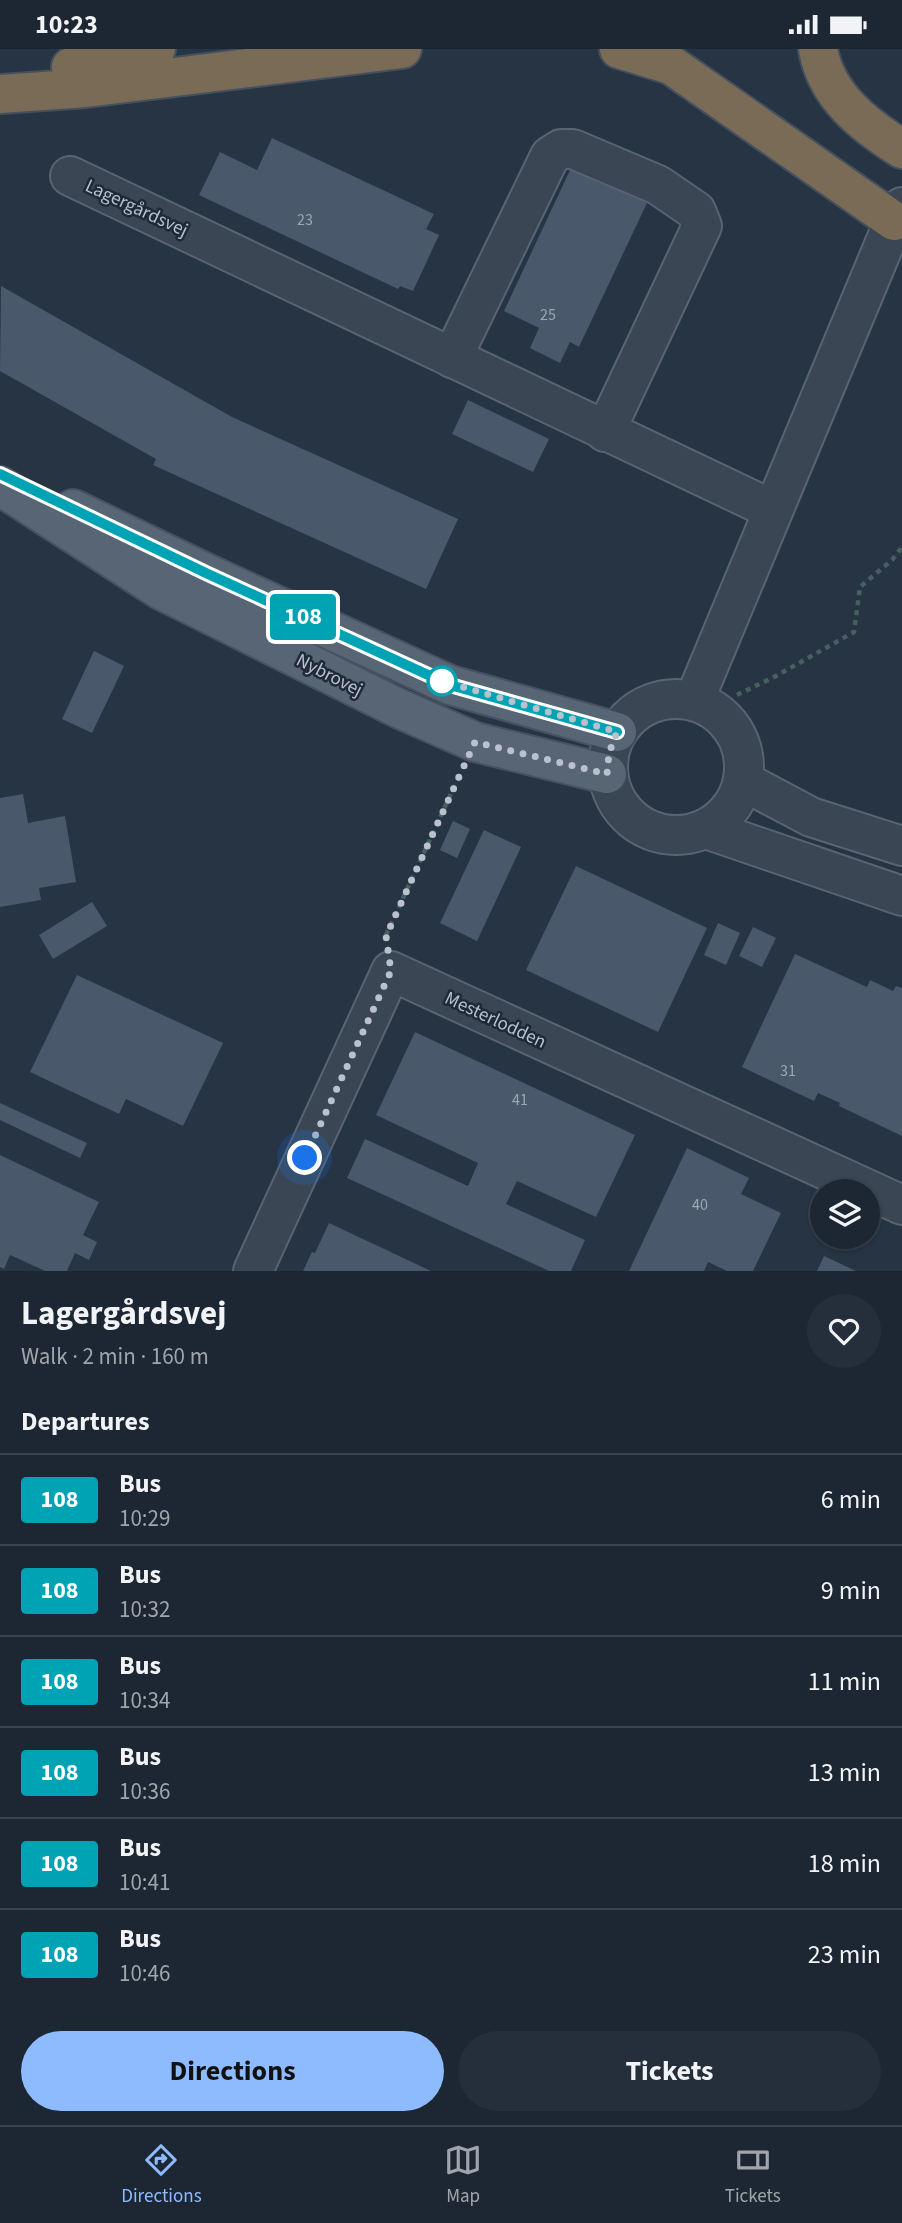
<!DOCTYPE html>
<html lang="en">
<head>
<meta charset="utf-8">
<style>
  :root { --surface:#1c2733; --page:#252f3b; --text:#f1f3f6; --muted:#a0a5ac; --line:#3a444e; --accent:#8dbbfd }
  body { margin:0; font-family:"Source Sans 3",sans-serif; background:var(--page); color:var(--text); height:100vh; display:flex; flex-direction:column; font-size:26px; white-space:nowrap }
  * { box-sizing:border-box; margin:0 }
  p { font-size:23px; color:var(--muted) }
  .icon { flex:none; width:38px; height:38px; fill:none; stroke:currentColor; stroke-width:2; stroke-linecap:round; stroke-linejoin:round }
  .map { position:relative; height:1222px; overflow:hidden }
  .side { display:flex; flex-direction:column; background:var(--surface); flex:1 }
  .side>* { flex:none }
  .badge { padding:0 14px; border-radius:5px; font-size:24px; line-height:46px }
  .tools { position:absolute; left:810px; top:1130px; display:grid; gap:14px }
  .tools a { display:grid; place-items:center; width:70px; height:70px; border-radius:50%; background:var(--surface); box-shadow:0 2px 5px #0004,0 0 0 2px var(--line); font-size:35px }
  .you { position:absolute; width:35px; height:35px; margin:-18px; border:5px solid #fff; border-radius:50%; background:#1a73e8; box-shadow:0 0 0 10px #1a73e833 }
  .map>.badge { position:absolute; translate:-50% -50%; box-shadow:0 0 0 4px #fff }
  h2 { padding:0 21px; font-size:26px; line-height:63px }
  .round { display:grid; place-items:center; flex:none; width:74px; height:74px; border-radius:37px; background:var(--page) }
  .summary { display:flex; align-items:center; justify-content:space-between; height:119px; padding:0 21px }
  h1 { font-size:33px; font-weight:700; line-height:52px }
  .action { display:flex; gap:14px; margin-top:auto; padding:14px 21px }
  .action a { flex:1; height:80px; border-radius:42px; background:var(--accent); color:#111; font-size:28px; font-weight:700; line-height:80px; text-align:center }
  .action a+a { background:var(--page); color:var(--text) }
  ul { padding:0; list-style:none }
  li { display:flex; align-items:center; gap:21px; height:91px; padding:0 21px; border-top:2px solid var(--line) }
  li div { flex:1 }
  li b { display:block; font-size:26px }
  li em { font-style:normal }
  li .badge { min-width:77px; font-weight:700; text-align:center }
  .status { display:flex; justify-content:space-between; align-items:center; height:49px; padding:0 35px; background:var(--surface); direction:ltr }
  .status svg { height:19px; fill:currentColor }
  .tab-bar { display:flex; justify-content:space-around; align-items:center; height:98px; border-top:2px solid var(--line); background:var(--surface); font-size:19px; color:var(--muted) }
  .tab-bar a { display:grid; justify-items:center; gap:4px }
  .tab-bar .active { color:var(--accent) }
  .map>svg:first-child { display:block }
  .building { fill:#49586b }
  .lines { fill:none; stroke-linecap:round; stroke-linejoin:round }
  .minor-casing { stroke:#596371; stroke-width:42 }
  .major-casing { stroke:#475160; stroke-width:42 }
  .highway-casing { stroke:#45505e; stroke-width:42 }
  .path { stroke:#465f61; stroke-width:4.5; stroke-dasharray:5 5; stroke-linecap:butt }
  .minor { stroke:#3a4654; stroke-width:38 }
  .major { stroke:#586574; stroke-width:38 }
  .highway { stroke:#7a6b57; stroke-width:38 }
  .line-casing { stroke:#fff; stroke-width:16 }
  .line { stroke:#00a3b4; stroke-width:10 }
  .walk { stroke:#b8c1cd; stroke-width:7; stroke-dasharray:0 12.6 }
  .stop-dot { fill:#fff; stroke:#00a3b4; stroke-width:3.5 }
  .labels { text-anchor:middle; stroke-width:5; stroke-linejoin:round; paint-order:stroke }
  .number-label { font-size:16px; fill:#9ca7b4 }
  .street-label { font-size:19px; fill:#b8c1cd; stroke:#1f2a39 }
</style>
</head>
<body>
<div class="status"><b>10:23</b><svg viewBox="0 0 49 12"><path d="M0 12V9h3v3zM5 12V6h3v6zM10 12V3h3v9zM15 12V0h3v12zM26 1h20v11H26zM47 4h2v5h-2z"/></svg></div>
<div class="map">
<svg width="902" height="1222" viewBox="0 0 902 1222">
  <rect width="100%" height="100%" fill="#263444"/>
  <g class="building">
    <polygon points="272,89 434,165 426,180 439,186 413,242 400,237 398,240 199,146 220,103 257,121"/>
    <polygon points="571,119 647,154 579,298 570,293 560,314 530,299 539,279 504,262"/>
    <polygon points="1,237 232,368 458,470 426,540 153,416 156,410 0,322"/>
    <polygon points="468,351 549,390 533,423 452,385"/>
    <polygon points="94,602 124,617 92,684 62,670"/>
    <polygon points="23,745 28,774 65,767 76,833 39,839 41,851 0,858 0,749"/>
    <polygon points="453,772 470,780 457,809 440,801"/>
    <polygon points="484,781 521,798 477,892 440,874"/>
    <polygon points="576,817 707,879 658,983 526,921"/>
    <polygon points="92,853 107,877 53,910 39,886"/>
    <polygon points="718,874 740,884 726,916 704,906"/>
    <polygon points="753,878 776,889 762,918 739,907"/>
    <polygon points="795,905 867,938 870,931 893,942 896,937 902,939 902,1087 839,1057 840,1054 818,1044 814,1052 742,1018"/>
    <polygon points="77,926 223,994 183,1077 126,1050 119,1065 30,1023"/>
    <polygon points="415,983 635,1086 596,1168 517,1132 506,1155 585,1191 571,1222 549,1222 347,1129 365,1090 468,1137 478,1114 376,1066"/>
    <polygon points="0,1054 87,1094 80,1109 0,1071"/>
    <polygon points="687,1099 749,1129 741,1145 781,1164 753,1222 727,1222 708,1213 704,1222 629,1222"/>
    <polygon points="0,1106 99,1153 83,1186 97,1193 89,1211 75,1204 67,1222 45,1222 10,1206 4,1220 0,1218"/>
    <polygon points="329,1174 431,1222 303,1222 312,1203 315,1204"/>
    <polygon points="824,1207 856,1222 817,1222"/>
  </g>
  <g class="lines">
    <defs>
      <g id="minor">
        <polyline points="70,127 773,461"/>
        <polyline points="452,309 550,107 561,100 573,100 658,136 696,162 702,177 605,383"/>
        <circle cx="676" cy="718" r="68"/>
        <polyline points="694,652 894,172 902,158"/>
        <polyline points="743,732 811,768 902,797"/>
        <polyline points="706,780 902,847"/>
        <polyline points="253,1222 391,922 902,1156"/>
      </g>
      <g id="major">
        <polyline points="0,437 161,541 398,659 475,693 607,725"/>
        <polyline points="73,460 208,525 450,636 617,683"/>
      </g>
      <g id="highway">
        <polyline points="619,0 671,16 894,172"/>
        <path d="M818 0C826 47 864 76 902 100"/>
        <polyline points="71,18 156,0"/>
        <polyline points="0,45 86,39 402,0"/>
      </g>
    </defs>
    <use href="#minor" class="minor-casing"/>
    <use href="#major" class="major-casing"/>
    <use href="#highway" class="highway-casing"/>
    <g class="path">
      <polyline points="737,646 776,627 854,583 860,538 892,511 902,498"/>
      <polyline points="386,886 460,725"/>
    </g>
    <use href="#minor" class="minor"/>
    <use href="#major" class="major"/>
    <use href="#highway" class="highway"/>
  </g>
  <g class="lines">
    <defs>
      <polyline id="line" points="0,425 208,525 450,636 617,683"/>
    </defs>
    <use href="#line" class="line-casing"/>
    <use href="#line" class="line"/>
    <polyline class="walk" points="305,1109 391,922 386,887 475,693 607,725 609,704 617,683 442,632"/>
  </g>
  <circle class="stop-dot" cx="442" cy="632" r="14"/>
  <g class="labels">
    <g class="number-label">
      <text x="305" y="176">23</text>
      <text x="548" y="271">25</text>
      <text x="788" y="1027">31</text>
      <text x="520" y="1056">41</text>
      <text x="700" y="1161">40</text>
    </g>
    <g class="street-label">
      <text transform="translate(137 158) rotate(25)" y="7">Lagergårdsvej</text>
      <text transform="translate(330 625) rotate(27)" y="7">Nybrovej</text>
      <text transform="translate(496 970) rotate(25)" y="7">Mesterlodden</text>
    </g>
  </g>
</svg>
<div class="tools">
<a><svg class="icon" aria-label="layers" viewBox="0 0 24 24"><path d="M12 4l9 5-9 5-9-5zM3 14l9 5 9-5"/></svg></a>
</div>
<div class="you" style="left:305px;top:1109px"></div>
<b class="badge" style="left:303px;top:568px;background:#00a3b4;color:#fff">108</b>
</div>
<section class="side">
<div class="summary"><div><h1>Lagergårdsvej</h1><p>Walk · 2 min · 160 m</p></div><a class="round"><svg class="icon" aria-label="heart" viewBox="0 0 24 24"><path d="M12 20l-8-8c-3-5 5-10 8-4 3-6 11-1 8 4z"/></svg></a></div>
<h2>Departures</h2>
<ul>
<li><span class="badge" style="background:#00a3b4;color:#fff">108</span><div><b>Bus</b><p>10:29</p></div><em>6 min</em></li>
<li><span class="badge" style="background:#00a3b4;color:#fff">108</span><div><b>Bus</b><p>10:32</p></div><em>9 min</em></li>
<li><span class="badge" style="background:#00a3b4;color:#fff">108</span><div><b>Bus</b><p>10:34</p></div><em>11 min</em></li>
<li><span class="badge" style="background:#00a3b4;color:#fff">108</span><div><b>Bus</b><p>10:36</p></div><em>13 min</em></li>
<li><span class="badge" style="background:#00a3b4;color:#fff">108</span><div><b>Bus</b><p>10:41</p></div><em>18 min</em></li>
<li><span class="badge" style="background:#00a3b4;color:#fff">108</span><div><b>Bus</b><p>10:46</p></div><em>23 min</em></li>
</ul>
<div class="action"><a>Directions</a><a>Tickets</a></div>
</section>
<nav class="tab-bar">
<a class="active"><svg class="icon" aria-label="directions" viewBox="0 0 24 24"><path d="M12 3l9 9-9 9-9-9zM9 14v-3h6M13 9l2 2-2 2"/></svg>Directions</a>
<a><svg class="icon" aria-label="map" viewBox="0 0 24 24"><path d="M3 6l6-2 6 2 6-2v14l-6 2-6-2-6 2zM9 4v14M15 6v14"/></svg>Map</a>
<a><svg class="icon" aria-label="tickets" viewBox="0 0 24 24"><path d="M3 7h18v10H3zM15 7v10"/></svg>Tickets</a>
</nav>
</body>
</html>
